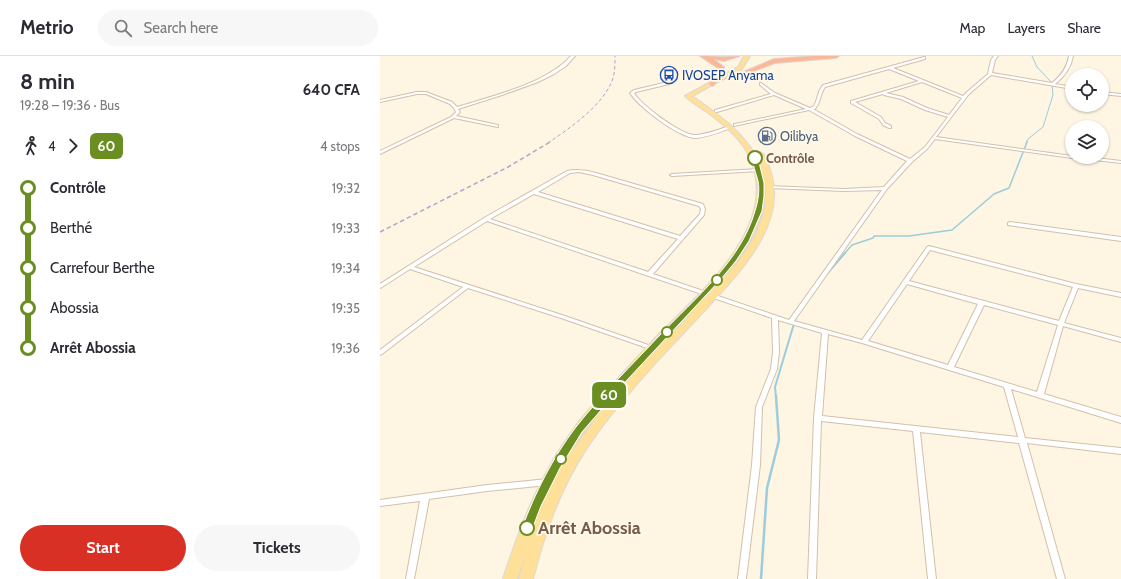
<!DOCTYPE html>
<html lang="en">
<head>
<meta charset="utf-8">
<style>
  :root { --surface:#fff; --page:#f7f7f7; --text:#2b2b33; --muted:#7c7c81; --line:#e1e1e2; --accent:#d93025 }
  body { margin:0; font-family:Cabin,sans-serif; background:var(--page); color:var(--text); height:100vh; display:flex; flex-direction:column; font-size:15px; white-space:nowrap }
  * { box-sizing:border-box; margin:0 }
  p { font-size:13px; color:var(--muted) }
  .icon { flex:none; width:22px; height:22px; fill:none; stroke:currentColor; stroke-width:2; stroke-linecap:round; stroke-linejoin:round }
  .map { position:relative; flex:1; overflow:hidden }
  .details { display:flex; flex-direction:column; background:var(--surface); width:380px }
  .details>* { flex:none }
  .badge { padding:0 8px; border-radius:6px; font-size:14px; line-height:26px }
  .buttons { position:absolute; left:685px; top:12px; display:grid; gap:8px }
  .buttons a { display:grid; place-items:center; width:44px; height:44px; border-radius:50%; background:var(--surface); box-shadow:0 1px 3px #0004; font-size:20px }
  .map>.badge { position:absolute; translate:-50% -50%; box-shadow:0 0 0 2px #fff }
  .legs { display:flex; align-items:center; gap:6px; height:44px; padding:0 20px; font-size:13px }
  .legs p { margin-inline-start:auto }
  .summary { display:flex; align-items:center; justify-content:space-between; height:68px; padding:0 20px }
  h1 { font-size:22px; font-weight:700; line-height:30px }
  .primary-button { display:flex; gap:8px; margin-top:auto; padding:8px 20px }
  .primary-button a { flex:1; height:46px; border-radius:24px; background:var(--accent); color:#fff; font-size:16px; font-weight:700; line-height:46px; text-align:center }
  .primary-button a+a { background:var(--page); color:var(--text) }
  ul { padding:0 20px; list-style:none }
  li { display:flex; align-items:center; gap:14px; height:40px; font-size:15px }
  li i { display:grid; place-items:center; width:6px; height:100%; margin:0 5px; background:currentColor }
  li i::after { content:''; width:10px; height:10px; margin:-5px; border:3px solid; border-radius:50%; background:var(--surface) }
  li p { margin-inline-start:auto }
  li:first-child i { background:linear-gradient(#0000 50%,currentColor 0) }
  li:last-child i { background:linear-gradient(currentColor 50%,#0000 0) }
  header { display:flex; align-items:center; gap:24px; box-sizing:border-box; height:56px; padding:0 20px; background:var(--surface); border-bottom:1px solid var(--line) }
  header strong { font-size:19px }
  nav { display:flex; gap:22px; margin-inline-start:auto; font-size:14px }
  .search { width:280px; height:36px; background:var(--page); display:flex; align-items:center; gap:10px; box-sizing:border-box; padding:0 14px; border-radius:22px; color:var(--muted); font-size:15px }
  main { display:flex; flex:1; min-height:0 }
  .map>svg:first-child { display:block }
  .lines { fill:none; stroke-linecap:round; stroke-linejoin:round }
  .stream-far3 { stroke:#9bcddc; stroke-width:1 }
  .stream-far2 { stroke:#9bcddc; stroke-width:1.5 }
  .stream-far1 { stroke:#9bcddc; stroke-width:2 }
  .stream { stroke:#9bcddc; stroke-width:2.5 }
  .street-casing { stroke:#d2c0ab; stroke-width:2 }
  .primary-casing { stroke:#dfd8d3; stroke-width:2 }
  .highway-casing { stroke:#dfd8d3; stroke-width:2 }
  .street { fill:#fff; fill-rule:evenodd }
  .primary { fill:#ffe099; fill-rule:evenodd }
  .highway { fill:#fdb795; fill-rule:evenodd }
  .rail-far1 { stroke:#b9a1c8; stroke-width:1; stroke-dasharray:3.5 2.5; stroke-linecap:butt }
  .rail { stroke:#b9a1c8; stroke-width:1.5; stroke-dasharray:4.5 3; stroke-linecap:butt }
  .line-1 { fill:#6b8e23; stroke:#fff }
  .stop-1-dot { fill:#fff; stroke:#6b8e23; stroke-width:2 }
  .labels { text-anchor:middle; stroke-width:3.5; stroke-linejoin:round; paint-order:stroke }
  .far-transit-label { font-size:13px; fill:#164399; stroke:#fff9eb; text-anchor:start }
  .far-service-label { font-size:13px; fill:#4e5e75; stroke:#fff9eb; text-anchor:start }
  .far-stop-label { font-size:13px; font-weight:bold; fill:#785c47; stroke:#fff9eb; text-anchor:start }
  .near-stop-label { font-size:18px; font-weight:bold; fill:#785c47; stroke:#fff9eb; text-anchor:start }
</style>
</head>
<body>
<header>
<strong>Metrio</strong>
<div class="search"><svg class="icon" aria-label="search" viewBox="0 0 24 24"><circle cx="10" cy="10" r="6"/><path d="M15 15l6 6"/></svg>Search here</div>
<nav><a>Map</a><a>Layers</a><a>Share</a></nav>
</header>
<main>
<section class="details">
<div class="summary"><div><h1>8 min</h1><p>19:28 – 19:36 · Bus</p></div><b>640 CFA</b></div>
<div class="legs"><svg class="icon" aria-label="walk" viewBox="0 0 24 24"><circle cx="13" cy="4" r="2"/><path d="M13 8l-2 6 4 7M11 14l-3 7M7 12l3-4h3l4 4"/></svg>4<svg class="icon" aria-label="forward" viewBox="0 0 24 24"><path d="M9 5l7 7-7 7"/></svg><b class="badge" style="background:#6b8e23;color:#fff">60</b><p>4 stops</p></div>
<ul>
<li><i style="color:#6b8e23"></i><b>Contrôle</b><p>19:32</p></li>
<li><i style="color:#6b8e23"></i><span>Berthé</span><p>19:33</p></li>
<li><i style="color:#6b8e23"></i><span>Carrefour Berthe</span><p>19:34</p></li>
<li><i style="color:#6b8e23"></i><span>Abossia</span><p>19:35</p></li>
<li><i style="color:#6b8e23"></i><b>Arrêt Abossia</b><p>19:36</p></li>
</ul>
<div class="primary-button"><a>Start</a><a>Tickets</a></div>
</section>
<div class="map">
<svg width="741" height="523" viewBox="0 0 741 523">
  <rect width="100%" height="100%" fill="#fef5e3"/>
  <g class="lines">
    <polyline class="stream-far3" points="646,87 648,83 663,71 673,39 672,27 657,11 652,0"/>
    <polyline class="stream-far2" points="464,198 472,189 493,182 494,180 529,180 572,174 614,138 629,132 647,86"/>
    <g class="stream-far1">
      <polyline points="445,220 465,197"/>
      <polyline points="396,341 395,331 416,261"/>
    </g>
    <polyline class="stream" points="381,523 387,432 399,384 396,340"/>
    <defs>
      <g id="street">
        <path d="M191 0H195L186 10 174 18 158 26 122 39 78 53 80 56 76 60 118 69V71L74 62 0 98V95L71 61 76 56 74 52 70 48 46 38H37L0 46V44L37 36H46L72 46 77 51C112 40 166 28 191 0Z"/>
        <path d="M614 0H618L615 4 612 17 672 27C681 20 687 12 689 0H693C691 12 684 21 675 28L692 31V33L611 19 589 38 556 81 692 100V101H708L741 105V107L696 102 694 101 692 102 555 83 547 93 532 106 507 133 414 265 482 284 547 191 549 190 696 228 741 237V241L698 232 684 267 741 282V286L683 270 664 338 741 361V367L631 333 645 382 741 392V398L647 387 685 523H677L639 387 540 376 556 523H548L533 375 441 365 436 523H428L434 362 442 277 398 264 399 296 397 313 382 351 380 409 366 523H358L372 409 376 351 391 313 393 296 392 262 107 165 34 211 185 260 274 291 275 292 274 293H270L181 262 88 232 2 298 0 299V294L83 231 30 213 2 231 0 232V228L104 162 187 115C197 113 206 114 216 117L323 148 325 153 324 159 273 218 409 264 502 134 464 135 389 132 387 131V130L464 133 504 131 527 105 475 80 429 54 354 70V68H355L426 53 394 39 337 56H335V54L391 38 380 29V27H381L395 37 430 52 433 51C438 45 437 36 443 29L544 1H545V3L513 12 583 40 587 36 608 18 611 4ZM509 13 539 25 471 45V47L499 63 503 69 509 72H511V70L505 67 501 61 475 46 503 38 504 39 521 43 545 54 568 61 545 91 530 103 477 78 433 53H435C441 46 440 38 445 31ZM542 26 582 42 569 59 547 52 523 41 506 37ZM199 116 213 119 319 150 321 153 320 158 300 180 158 136 190 117ZM154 138 298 183 268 216 110 163ZM550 194 693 231 679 265 529 225ZM527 228 598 248 568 309 488 285ZM604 249 678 269 657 336 574 311ZM448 278 482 287 624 331 638 381 442 360Z"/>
        <path d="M288 26 290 27 289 28 256 36 254 37C261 49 300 78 314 79 326 79 339 73 350 70H351V72C340 76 328 81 316 82 299 82 259 51 250 37L254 34Z"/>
        <polygon points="722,36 741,38 741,40 722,38"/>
        <polygon points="378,113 380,114 380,115 292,120 290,119 292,118"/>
        <polygon points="630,166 741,181 741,185 628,169 628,167"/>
        <polygon points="168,423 171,424 172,426 171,428 168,429 107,435 49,443 34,523 26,523 40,445 0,450 0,444 107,429"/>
      </g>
      <path id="primary" d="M364 0H370L362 13 312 40C340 60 367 78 381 110L376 98 380 96C386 98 388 108 390 114 409 167 359 217 327 252 312 268 296 285 281 301 255 330 228 360 207 392 180 433 165 476 153 523H139L146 497 137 523H123C140 470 161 416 195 371 206 355 220 342 233 328 248 311 264 294 280 277 320 237 392 177 374 113 368 88 346 70 327 56 320 51 311 46 305 40L358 11ZM385 127C392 176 351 215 321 247 307 262 293 277 278 291 317 249 370 207 384 149 385 142 385 134 385 127ZM223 353 190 398 202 378Z"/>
      <g id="highway">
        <polygon points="320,0 344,1 360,0 344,5 333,3 344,11 343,17 334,29 332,30 329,28 337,17 338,12"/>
        <polygon points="434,0 459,0 456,2 395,7 361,20 356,19 394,3"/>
      </g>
    </defs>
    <use href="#street" class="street-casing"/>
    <use href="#primary" class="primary-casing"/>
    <use href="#highway" class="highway-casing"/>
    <use href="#street" class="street"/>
    <use href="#primary" class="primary"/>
    <use href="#highway" class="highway"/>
    <path class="rail-far1" d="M168 87C190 72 222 50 232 25 235 17 235 8 235 0"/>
    <polyline class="rail" points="0,176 128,111 170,86"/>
  </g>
  <path class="line-1" d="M373 101 378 102 384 127V140L382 155 369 185 356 205 341 223 248 323 202 376 180 412 161 450 151 476 147 477 143 476 142 472C155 437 173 401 196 371 222 338 252 309 280 279 315 242 361 205 375 155 378 146 380 134 378 125 376 117 372 108 373 101Z"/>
  <defs>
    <symbol id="bus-ring" viewBox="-11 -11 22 22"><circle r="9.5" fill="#fff9eb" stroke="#1a4fb4" stroke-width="1.5"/><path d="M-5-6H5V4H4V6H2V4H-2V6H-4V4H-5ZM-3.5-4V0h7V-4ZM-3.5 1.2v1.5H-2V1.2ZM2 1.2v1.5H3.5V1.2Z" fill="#1a4fb4"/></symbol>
    <symbol id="fuel-ring" viewBox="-11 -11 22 22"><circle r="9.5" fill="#fff9eb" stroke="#5c6f8a" stroke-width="1.5"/><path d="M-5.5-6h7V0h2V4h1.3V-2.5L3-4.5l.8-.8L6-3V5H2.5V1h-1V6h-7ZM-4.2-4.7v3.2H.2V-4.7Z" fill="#5c6f8a"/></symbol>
  </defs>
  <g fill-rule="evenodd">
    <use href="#bus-ring" x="279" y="9" width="20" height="20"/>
    <use href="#fuel-ring" x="377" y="70" width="20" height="20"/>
  </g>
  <g class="stop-1-dot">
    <circle cx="375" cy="102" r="7"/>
    <circle cx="337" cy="224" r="5"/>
    <circle cx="287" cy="276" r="5"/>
    <circle cx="181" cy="403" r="5"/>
    <circle cx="147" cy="472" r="7"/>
  </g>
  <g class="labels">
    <g class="far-transit-label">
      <text x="302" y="24">IVOSEP Anyama</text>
    </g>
    <g class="far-service-label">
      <text x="400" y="85">Oilibya</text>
    </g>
    <g class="far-stop-label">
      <text x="386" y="107">Contrôle</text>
    </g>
    <g class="near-stop-label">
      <text x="158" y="478">Arrêt Abossia</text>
    </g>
  </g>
</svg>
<div class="buttons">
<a><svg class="icon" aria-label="locate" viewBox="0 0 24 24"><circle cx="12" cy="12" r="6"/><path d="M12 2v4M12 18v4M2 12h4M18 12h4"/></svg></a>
<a><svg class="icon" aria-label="layers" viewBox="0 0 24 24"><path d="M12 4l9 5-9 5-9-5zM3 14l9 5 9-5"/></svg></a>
</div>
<b class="badge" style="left:229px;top:339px;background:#6b8e23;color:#fff">60</b>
</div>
</main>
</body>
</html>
